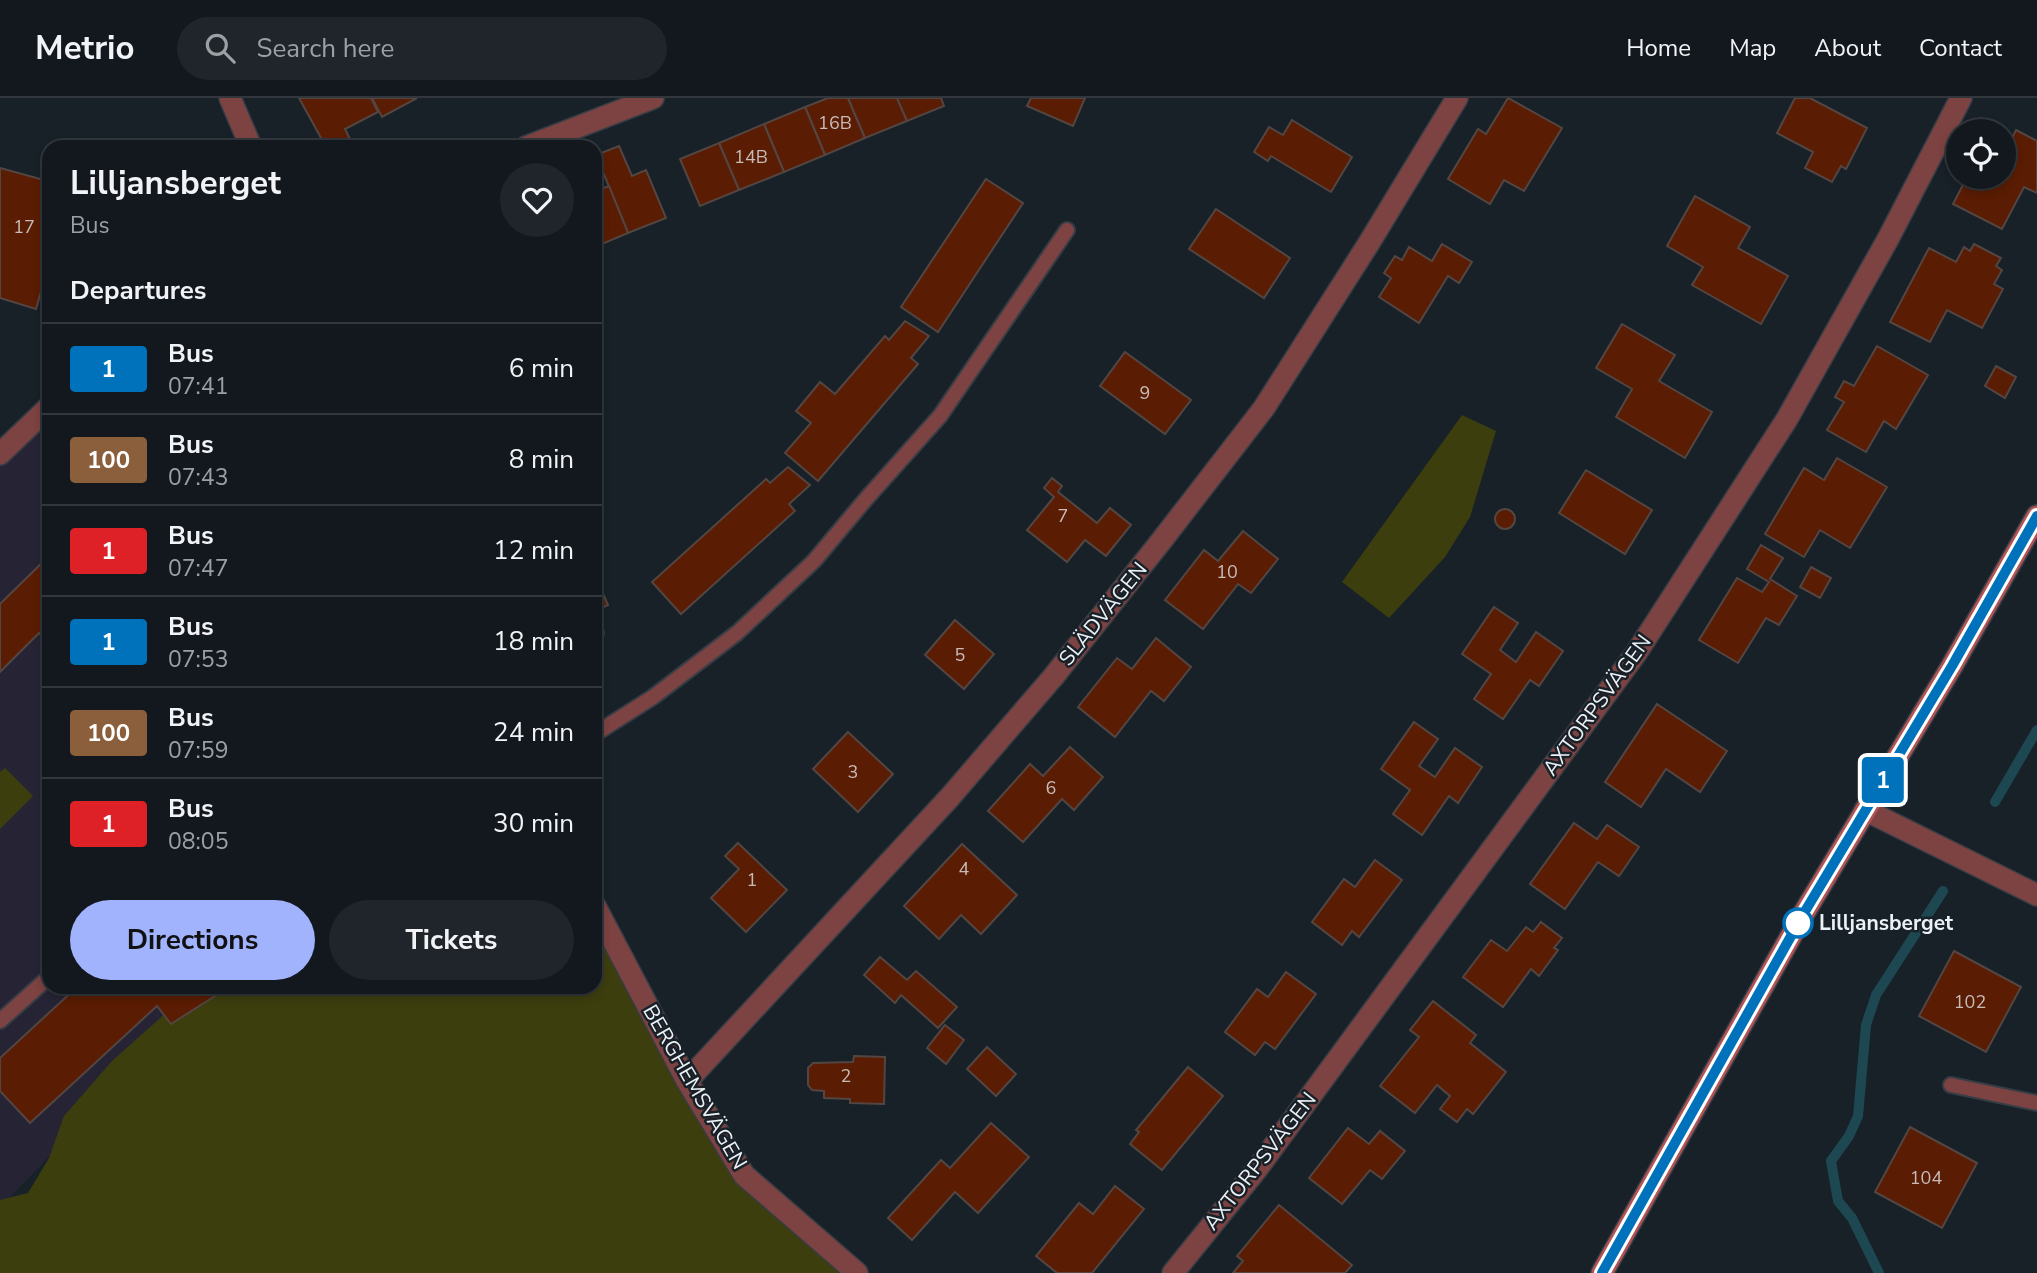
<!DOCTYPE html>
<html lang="en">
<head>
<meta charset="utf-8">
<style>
  :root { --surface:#12181e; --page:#1f252b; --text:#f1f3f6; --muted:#9ca0a4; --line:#31373c; --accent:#a1b3fd }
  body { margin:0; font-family:"Nunito Sans",sans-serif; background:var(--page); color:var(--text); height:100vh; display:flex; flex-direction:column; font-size:26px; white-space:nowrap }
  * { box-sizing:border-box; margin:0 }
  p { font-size:23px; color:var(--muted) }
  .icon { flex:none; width:38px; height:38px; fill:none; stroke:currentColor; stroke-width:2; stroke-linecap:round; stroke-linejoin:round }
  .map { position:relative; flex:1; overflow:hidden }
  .sheet { position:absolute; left:42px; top:42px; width:560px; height:854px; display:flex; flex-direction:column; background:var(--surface); border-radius:21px; box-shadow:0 4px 10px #0003,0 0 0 2px var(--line) }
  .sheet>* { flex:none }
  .badge { padding:0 14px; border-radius:5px; font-size:24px; line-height:46px }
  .fabs { position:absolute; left:1946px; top:21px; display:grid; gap:14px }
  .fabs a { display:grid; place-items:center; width:70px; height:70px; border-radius:50%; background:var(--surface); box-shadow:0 4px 10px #0003,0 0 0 2px var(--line); font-size:35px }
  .map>.badge { position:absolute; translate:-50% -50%; box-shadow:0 0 0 4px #fff }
  h2 { padding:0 28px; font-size:26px; line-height:63px }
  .round { display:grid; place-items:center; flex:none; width:74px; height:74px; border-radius:37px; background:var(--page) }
  .summary { display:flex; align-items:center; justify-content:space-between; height:119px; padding:0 28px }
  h1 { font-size:33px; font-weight:700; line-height:52px }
  .primary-button { display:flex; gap:14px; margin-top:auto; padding:14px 28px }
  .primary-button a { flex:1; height:80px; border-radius:42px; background:var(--accent); color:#111; font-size:28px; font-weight:700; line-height:80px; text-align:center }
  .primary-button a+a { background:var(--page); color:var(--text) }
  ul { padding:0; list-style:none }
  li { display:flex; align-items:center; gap:21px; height:91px; padding:0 28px; border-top:2px solid var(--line) }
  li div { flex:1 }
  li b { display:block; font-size:26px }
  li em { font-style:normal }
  li .badge { min-width:77px; font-weight:700; text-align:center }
  header { display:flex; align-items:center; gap:42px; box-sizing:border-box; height:98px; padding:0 35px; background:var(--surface); border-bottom:2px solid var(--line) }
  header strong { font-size:33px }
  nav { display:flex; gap:38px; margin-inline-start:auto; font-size:24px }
  .search { width:490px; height:63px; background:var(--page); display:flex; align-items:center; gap:18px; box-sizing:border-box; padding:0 24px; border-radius:38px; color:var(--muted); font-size:26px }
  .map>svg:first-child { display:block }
  .education { fill:#262434 }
  .green { fill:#3d3e0e }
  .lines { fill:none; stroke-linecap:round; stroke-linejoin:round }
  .stream { stroke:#1e4851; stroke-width:10 }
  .building { fill:#5a1c03; stroke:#534642; stroke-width:2 }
  .lane-casing { stroke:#363d45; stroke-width:18 }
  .street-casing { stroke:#363d45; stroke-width:24 }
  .secondary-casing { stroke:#363d45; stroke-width:24 }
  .lane { stroke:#7d4242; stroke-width:14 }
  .street { stroke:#7d4242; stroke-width:21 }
  .secondary { stroke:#b15355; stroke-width:21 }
  .line-casing { stroke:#fff; stroke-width:16 }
  .line { stroke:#0072bc; stroke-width:10 }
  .stop-dot { fill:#fff; stroke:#0072bc; stroke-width:3.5 }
  .labels { text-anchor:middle; stroke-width:5; stroke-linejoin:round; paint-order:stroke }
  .number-label { font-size:18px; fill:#c8bcb9 }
  .street-label { font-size:21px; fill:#ecf1f6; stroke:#182028 }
  .stop-label { font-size:21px; font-weight:bold; fill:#ecf1f6; stroke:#182028; text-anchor:start }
</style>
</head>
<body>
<header>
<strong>Metrio</strong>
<div class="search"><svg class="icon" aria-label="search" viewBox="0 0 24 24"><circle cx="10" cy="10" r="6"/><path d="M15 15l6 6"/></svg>Search here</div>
<nav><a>Home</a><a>Map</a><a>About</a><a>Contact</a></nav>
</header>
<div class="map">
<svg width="2037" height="1175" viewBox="0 0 2037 1175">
  <rect width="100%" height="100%" fill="#182028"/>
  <polygon class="education" points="49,309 49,889 215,889 0,1109 0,356"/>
  <g class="green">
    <polygon points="1462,317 1496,333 1470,419 1445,459 1389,520 1342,484"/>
    <polygon points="5,670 33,698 0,731 0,674"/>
    <polygon points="595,808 744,1077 857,1175 0,1175 0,1102 28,1095 49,1060 64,1018 112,963 168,913 211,889 595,889"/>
  </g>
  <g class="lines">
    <g class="stream">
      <polyline points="1995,704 2037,632"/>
      <polyline points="1879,1175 1852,1120 1838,1103 1831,1063 1849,1038 1858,1018 1866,927 1876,897 1943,793"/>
    </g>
  </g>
  <g class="building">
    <polygon points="299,0 371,0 378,14 345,31 354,49 326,49"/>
    <polygon points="372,0 417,0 382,19"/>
    <polygon points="828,0 848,0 865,40 825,57 805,9"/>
    <polygon points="848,0 897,0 907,23 865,40"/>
    <polygon points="897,0 941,0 944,8 907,23"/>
    <polygon points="1031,0 1085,0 1073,28 1027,8"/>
    <polygon points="1508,0 1562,30 1524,93 1504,82 1490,106 1448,81 1478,31 1486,36"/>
    <polygon points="1795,0 1810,0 1867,30 1846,71 1841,68 1832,84 1805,70 1813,54 1777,35"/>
    <polygon points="805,9 825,57 784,74 764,26"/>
    <polygon points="1292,22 1352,59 1331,94 1271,58 1268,63 1254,54 1269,29 1283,37"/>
    <polygon points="764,26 784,74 739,92 719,45"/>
    <polygon points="2016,32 2037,43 2037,95 2024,89 2002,131 1953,106 1967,79 2004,79 2004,56"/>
    <polygon points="719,45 739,92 700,108 680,61"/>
    <polygon points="619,48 632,78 646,72 666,120 628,135 596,57"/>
    <polygon points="0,70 44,82 42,90 49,92 49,166 36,211 0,200"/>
    <polygon points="986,81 1023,105 938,234 901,209"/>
    <polygon points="609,88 628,135 595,149 595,93"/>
    <polygon points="1695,98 1750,129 1738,150 1788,178 1761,226 1692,187 1703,169 1667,148"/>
    <polygon points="1216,111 1290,160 1264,200 1189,151"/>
    <polygon points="1442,146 1472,164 1459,185 1448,178 1419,225 1379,199 1391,180 1384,175 1395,158 1402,162 1409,149 1432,163"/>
    <polygon points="1974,146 2001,160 1996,168 2002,172 1994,186 2003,191 1982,230 1947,212 1930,244 1890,224 1929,150 1956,164 1964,149 1970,153"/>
    <polygon points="905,223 929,238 911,260 918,266 818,383 785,355 811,325 796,313 820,284 835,296 885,238 889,242"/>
    <polygon points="1622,226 1675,257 1659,283 1712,314 1685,360 1616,319 1632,291 1596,270"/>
    <polygon points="1877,248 1928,277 1896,331 1884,323 1866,354 1827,332 1844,304 1835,299 1844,283 1854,288"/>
    <polygon points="1125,254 1191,302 1165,336 1100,288"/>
    <polygon points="1996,268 2016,279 2005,300 1985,288"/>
    <polygon points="1837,360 1887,389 1850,450 1820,432 1804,459 1765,436 1804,370 1824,382"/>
    <polygon points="788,369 810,387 789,406 795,413 681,516 652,484 766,381 770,385"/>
    <polygon points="1586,372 1652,412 1625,456 1559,415"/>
    <polygon points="1052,380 1062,388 1058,394 1097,425 1110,410 1131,427 1106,458 1085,442 1067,464 1027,432 1054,399 1044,390"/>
    <circle cx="1505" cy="421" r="10"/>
    <polygon points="1243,433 1278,461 1251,495 1238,486 1203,531 1165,502 1204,452 1218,463"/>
    <polygon points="1761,447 1783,460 1770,481 1797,498 1779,527 1766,520 1738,565 1699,542 1737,480 1762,494 1769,484 1747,471"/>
    <polygon points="49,458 49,536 44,540 39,535 0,574 0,506"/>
    <polygon points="1811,469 1831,480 1820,500 1800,489"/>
    <polygon points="595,478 608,507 595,513"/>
    <polygon points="1494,509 1518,525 1500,552 1516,564 1536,534 1563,553 1539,588 1530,582 1503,621 1474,601 1491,576 1462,556"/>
    <polygon points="955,522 994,556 964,591 925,557"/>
    <polygon points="1156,540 1191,569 1164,603 1151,593 1115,639 1078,609 1117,560 1132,571"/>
    <polygon points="1657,606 1727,653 1700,694 1666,671 1641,709 1605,684"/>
    <polygon points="1414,624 1438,641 1419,668 1435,679 1455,650 1482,669 1458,705 1449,698 1422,737 1393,716 1410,692 1381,671"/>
    <polygon points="848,634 893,676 858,714 813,671"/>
    <polygon points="1070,649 1103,679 1074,712 1062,701 1023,744 988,713 1030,666 1043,678"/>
    <polygon points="1574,725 1597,741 1607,727 1639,749 1619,778 1598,764 1565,811 1530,786"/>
    <polygon points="738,745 787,792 746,834 711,800 739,771 725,758"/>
    <polygon points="962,746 1017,797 981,836 961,817 939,841 904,808"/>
    <polygon points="1375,762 1402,782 1359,839 1352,833 1342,847 1312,824 1344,781 1355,789"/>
    <polygon points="1541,824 1562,840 1554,850 1558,852 1539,878 1531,871 1503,909 1463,879 1491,842 1507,853 1526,829 1533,834"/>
    <polygon points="1954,853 2021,889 1986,954 1919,918"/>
    <polygon points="880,859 907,882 916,873 957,909 938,930 901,897 895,905 864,877"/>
    <polygon points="1286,874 1316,896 1275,951 1265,944 1255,957 1225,934 1257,891 1268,899"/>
    <polygon points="77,889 229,889 171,926 157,908 30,1025 0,993 0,960"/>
    <polygon points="1433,903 1476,937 1470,945 1506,974 1473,1016 1467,1011 1457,1024 1440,1011 1450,998 1437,987 1415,1015 1380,988 1419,939 1410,932"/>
    <polygon points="945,927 964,942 946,966 927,950"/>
    <polygon points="987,949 1016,976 996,998 967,971"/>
    <polygon points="854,958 885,959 884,1006 850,1005 850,1001 824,1000 824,993 812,992 808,987 808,970 813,965 853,964"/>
    <polygon points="1188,969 1223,998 1162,1072 1130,1046 1139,1034 1136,1032"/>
    <polygon points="991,1025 1029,1059 978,1115 955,1094 912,1142 888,1120 941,1062 950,1070"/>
    <polygon points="1910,1029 1977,1065 1942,1130 1875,1094"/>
    <polygon points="1348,1030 1369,1046 1380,1033 1405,1053 1382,1081 1370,1072 1342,1106 1309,1080"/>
    <polygon points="1115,1088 1144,1111 1092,1175 1057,1175 1036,1158 1079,1105 1093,1116"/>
    <polygon points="1279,1107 1352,1167 1345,1175 1233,1175 1243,1163 1237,1158"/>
  </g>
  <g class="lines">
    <defs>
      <g id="lane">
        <polyline points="595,536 596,535"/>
        <polyline points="595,636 653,599 737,535 814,463 866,401 940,318 1067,132"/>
        <polyline points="0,923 49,879"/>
        <polyline points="1951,987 2037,1005"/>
      </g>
      <g id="street">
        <polyline points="230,0 251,49"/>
        <polyline points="526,49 653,0"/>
        <polyline points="0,356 49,309"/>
        <polyline points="1865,712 2037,797"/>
        <polyline points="595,808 687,983 744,1077 857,1175"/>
        <polyline points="687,983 950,699 1054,578 1162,442 1264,310 1369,145 1457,0"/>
        <polyline points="1173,1175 1257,1071 1637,554 1787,321 1888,141 1961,0"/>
      </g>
      <polyline id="secondary" points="1602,1175 1804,815 1952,568 2037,418"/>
    </defs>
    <use href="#lane" class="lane-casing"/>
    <use href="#street" class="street-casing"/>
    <use href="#secondary" class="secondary-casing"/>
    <use href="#lane" class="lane"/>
    <use href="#street" class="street"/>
    <use href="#secondary" class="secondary"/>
  </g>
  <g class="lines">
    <defs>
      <polyline id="line" points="1602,1175 1804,815 1952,568 2037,418"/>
    </defs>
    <use href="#line" class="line-casing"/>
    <use href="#line" class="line"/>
  </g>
  <circle class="stop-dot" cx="1798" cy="825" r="14"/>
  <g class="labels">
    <g class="number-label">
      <text x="835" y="31">16B</text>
      <text x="751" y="65">14B</text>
      <text x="24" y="135">17</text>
      <text x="1145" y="301">9</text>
      <text x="1063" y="424">7</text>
      <text x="1227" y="480">10</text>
      <text x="960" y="563">5</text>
      <text x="853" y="680">3</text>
      <text x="1051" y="696">6</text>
      <text x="964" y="777">4</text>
      <text x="752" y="788">1</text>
      <text x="1970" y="910">102</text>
      <text x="846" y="984">2</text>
      <text x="1926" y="1086">104</text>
    </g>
    <g class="street-label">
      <text transform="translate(1103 516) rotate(-51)" y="7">SLÄDVÄGEN</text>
      <text transform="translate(1597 607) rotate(-54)" y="7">AXTORPSVÄGEN</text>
      <text transform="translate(695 989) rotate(60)" y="7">BERGHEMSVÄGEN</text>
      <text transform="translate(1260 1063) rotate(-52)" y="7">AXTORPSVÄGEN</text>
    </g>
    <g class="stop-label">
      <text x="1819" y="832">Lilljansberget</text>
    </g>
  </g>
</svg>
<div class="fabs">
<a><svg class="icon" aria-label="locate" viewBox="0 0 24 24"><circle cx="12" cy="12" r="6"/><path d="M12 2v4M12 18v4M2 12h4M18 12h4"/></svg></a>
</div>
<b class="badge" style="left:1883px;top:682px;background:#0072bc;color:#fff">1</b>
<section class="sheet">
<div class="summary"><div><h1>Lilljansberget</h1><p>Bus</p></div><a class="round"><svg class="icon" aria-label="heart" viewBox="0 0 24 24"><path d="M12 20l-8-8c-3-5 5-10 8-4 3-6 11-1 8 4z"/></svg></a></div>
<h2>Departures</h2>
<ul>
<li><span class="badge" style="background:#0072bc;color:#fff">1</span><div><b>Bus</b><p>07:41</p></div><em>6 min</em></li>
<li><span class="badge" style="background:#8b5e3c;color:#fff">100</span><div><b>Bus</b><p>07:43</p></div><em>8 min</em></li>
<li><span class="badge" style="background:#de2126;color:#fff">1</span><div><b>Bus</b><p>07:47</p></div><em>12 min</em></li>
<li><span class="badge" style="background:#0072bc;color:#fff">1</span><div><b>Bus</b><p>07:53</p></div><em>18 min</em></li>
<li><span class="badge" style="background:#8b5e3c;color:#fff">100</span><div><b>Bus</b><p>07:59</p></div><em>24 min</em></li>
<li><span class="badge" style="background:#de2126;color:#fff">1</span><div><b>Bus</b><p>08:05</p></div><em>30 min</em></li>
</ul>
<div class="primary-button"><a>Directions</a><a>Tickets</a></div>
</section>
</div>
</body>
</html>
